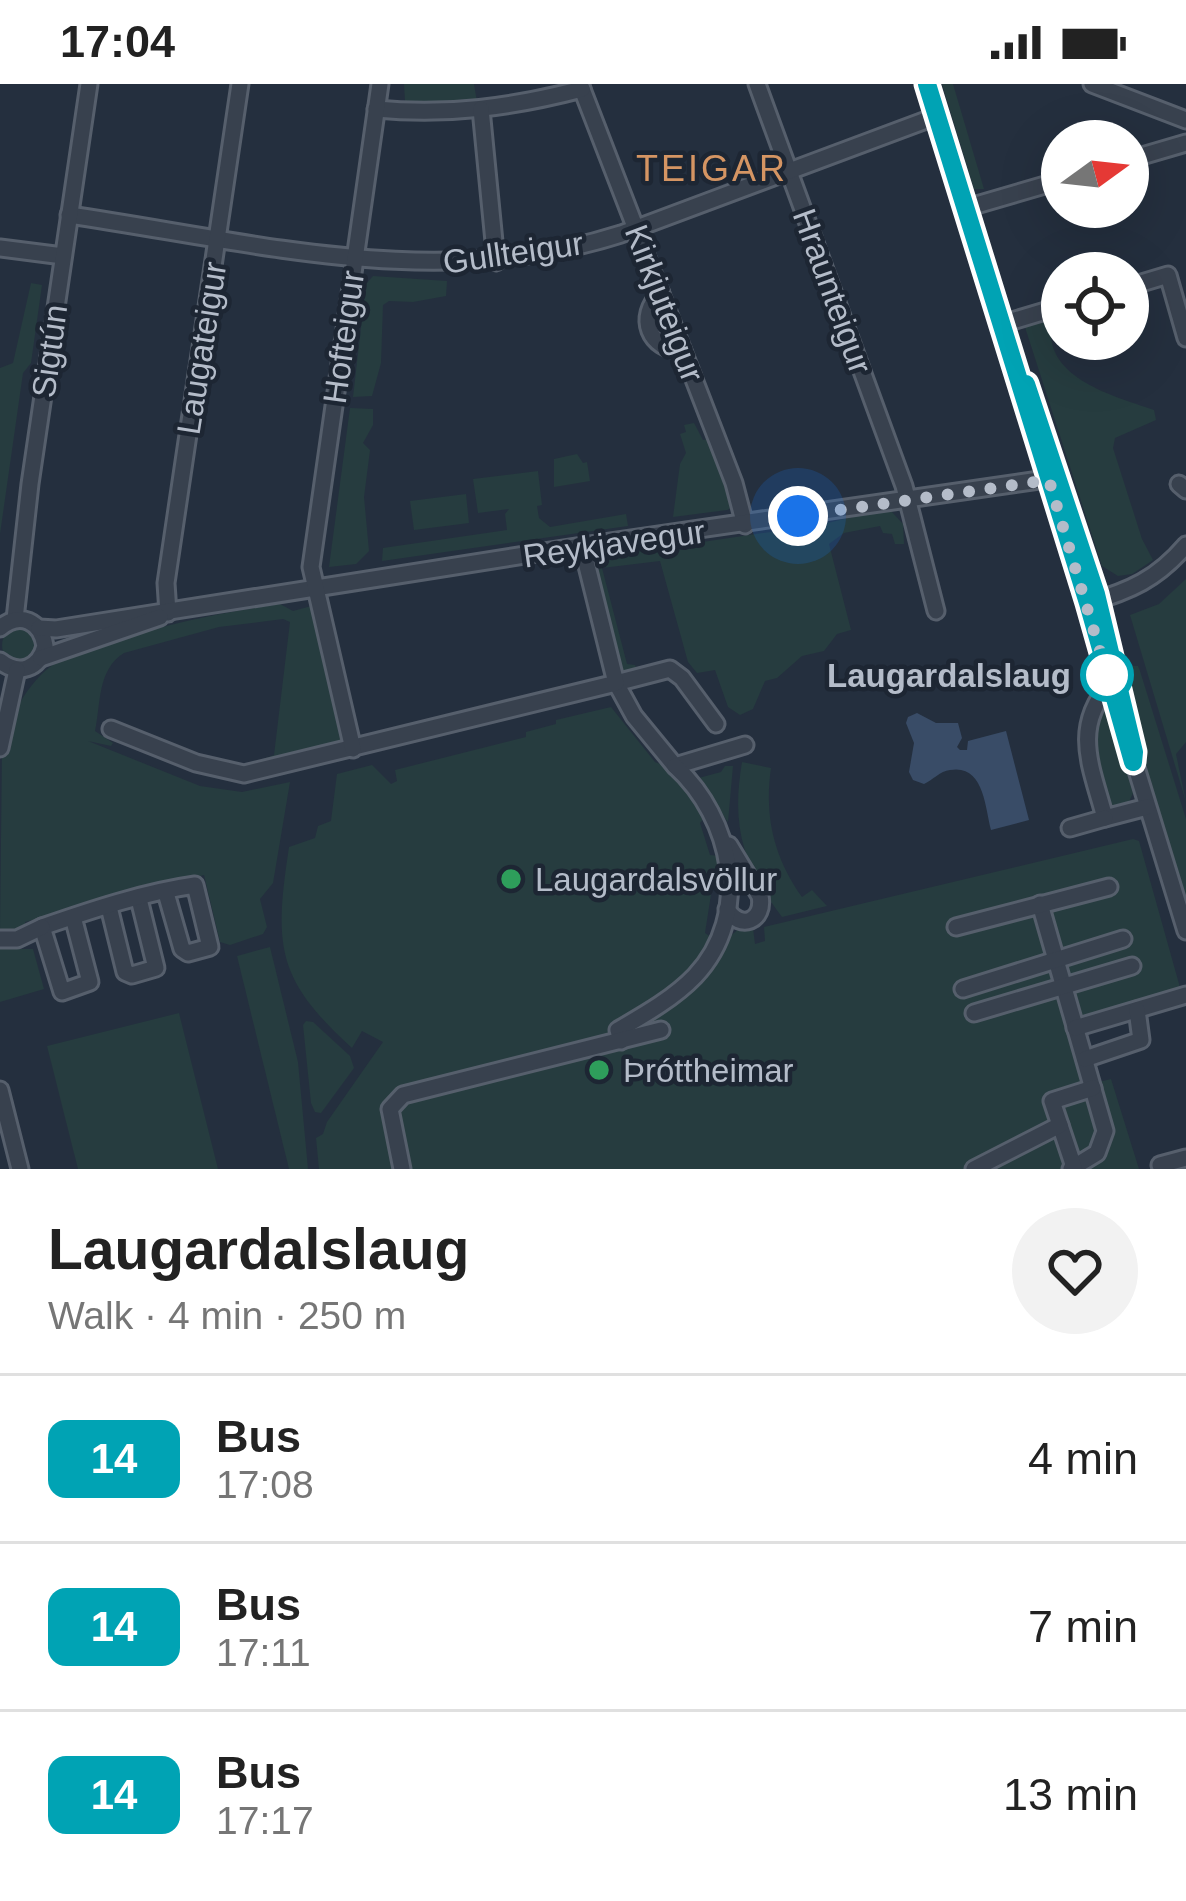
<!DOCTYPE html>
<html lang="en">
<head>
<meta charset="utf-8">
<style>
  :root { --surface:#fff; --page:#f2f2f2; --text:#222; --muted:#767676; --line:#e0e0e0 }
  body { margin:0; font-family:Arial,sans-serif; background:var(--page); color:var(--text); height:100vh; display:flex; flex-direction:column; font-size:45px; white-space:nowrap }
  * { box-sizing:border-box; margin:0 }
  p { font-size:39px; color:var(--muted) }
  .icon { flex:none; width:66px; height:66px; fill:none; stroke:currentColor; stroke-width:2; stroke-linecap:round; stroke-linejoin:round }
  .map { position:relative; height:1085px; overflow:hidden }
  .side { display:flex; flex-direction:column; background:var(--surface); flex:1 }
  .side>* { flex:none }
  .badge { padding:0 24px; border-radius:18px; font-size:42px; line-height:78px }
  .needle { width:78px; rotate:75deg }
  .controls { position:absolute; left:1041px; top:36px; display:grid; gap:24px }
  .controls a { display:grid; place-items:center; width:108px; height:108px; border-radius:50%; background:var(--surface); box-shadow:0 12px 48px #0002; font-size:60px }
  .you { position:absolute; width:60px; height:60px; margin:-30px; border:9px solid #fff; border-radius:50%; background:#1a73e8; box-shadow:0 0 0 18px #1a73e833 }
  .map>.badge { position:absolute; translate:-50% -50%; box-shadow:0 0 0 6px #fff }
  .round { display:grid; place-items:center; flex:none; width:126px; height:126px; border-radius:63px; background:var(--page) }
  .overview { display:flex; align-items:center; justify-content:space-between; height:204px; padding:0 48px }
  h1 { font-size:57px; font-weight:800; line-height:90px }
  ul { padding:0; list-style:none }
  li { display:flex; align-items:center; gap:36px; height:168px; padding:0 48px; border-top:3px solid var(--line) }
  li div { flex:1 }
  li b { display:block; font-size:45px }
  li em { font-style:normal }
  li .badge { min-width:132px; font-weight:700; text-align:center }
  .status { display:flex; justify-content:space-between; align-items:center; height:84px; padding:0 60px; background:var(--surface); direction:ltr }
  .status svg { height:33px; fill:currentColor }
  .map>svg:first-child { display:block }
  .green { fill:#263c3f }
  .water { fill:#394c67 }
  .lines { fill:none; stroke-linecap:round; stroke-linejoin:round }
  .minor-casing { stroke:#565f6c; stroke-width:21 }
  .minor { stroke:#38414e; stroke-width:15 }
  .line-casing { stroke:#fff; stroke-width:27 }
  .line { stroke:#00a3b4; stroke-width:18 }
  .walk { stroke:#b4bcc9; stroke-width:12; stroke-dasharray:0 21.6 }
  .stop-dot { fill:#fff; stroke:#00a3b4; stroke-width:6 }
  .leisure-dot { fill:#2e9e5b; stroke:#1d2633; stroke-width:4.5 }
  .labels { text-anchor:middle; stroke-width:9; stroke-linejoin:round; paint-order:stroke }
  .street-label { font-size:33px; fill:#b4bcc9; stroke:#1d2633 }
  .stop-label { font-size:33px; font-weight:bold; fill:#b4bcc9; stroke:#1d2633; text-anchor:end }
  .poi-label { font-size:33px; fill:#b4bcc9; stroke:#1d2633; text-anchor:start }
  .neighbourhood-label { font-size:36px; letter-spacing:3px; fill:#d59563; stroke:#1d2633 }
</style>
</head>
<body>
<div class="status"><b>17:04</b><svg viewBox="0 0 49 12"><path d="M0 12V9h3v3zM5 12V6h3v6zM10 12V3h3v9zM15 12V0h3v12zM26 1h20v11H26zM47 4h2v5h-2z"/></svg></div>
<div class="map">
<svg width="1186" height="1085" viewBox="0 0 1186 1085">
  <rect width="100%" height="100%" fill="#242f3e"/>
  <g class="green">
    <polygon points="404,0 474,0 477,18 405,17"/>
    <polygon points="942,0 953,0 984,105 974,105"/>
    <polygon points="373,192 447,197 446,212 413,218 389,217 383,221 381,279 372,312 353,313 366,200"/>
    <polygon points="31,199 42,201 31,279 23,289 0,450 0,284 13,279"/>
    <path d="M1042 230 1052 238C1041 294 1115 312 1154 326L1156 336 1115 354 1113 364 1142 455 1153 476 1132 490 1118 492 1102 482 1023 237Z"/>
    <polygon points="350,324 373,325 373,341 363,359 370,366 364,413 369,467 356,480 329,483"/>
    <polygon points="694,339 703,356 708,355 738,421 727,426 673,433 680,380 686,369 680,350 686,348 684,341"/>
    <polygon points="577,370 583,379 587,378 590,397 554,403 554,375"/>
    <polygon points="538,387 542,421 537,422 539,434 550,443 626,430 628,442 382,477 383,464 507,446 505,430 509,425 478,429 473,395"/>
    <polygon points="466,410 469,439 414,446 410,417"/>
    <polygon points="883,426 891,427 903,440 904,460 895,460 892,450 883,449 880,442 844,449 829,460 851,546 837,550 824,567 802,572 777,594 765,597 753,625 740,631 728,623 715,586 697,589 688,578 660,477 602,484 627,580 635,581 637,585 634,589 622,590 596,501 602,473 618,467 656,465 823,440"/>
    <polygon points="1186,495 1186,658 1176,670 1186,718 1130,531 1159,520"/>
    <path d="M280 520 293 527 315 521 348 655 285 675H263L274 671 290 538 283 535 219 543 124 569C97 586 101 619 95 647L113 659 111 662 88 657 200 702 242 708 290 698 273 799 260 815 267 843 263 850 230 861 220 858 204 791 25 838 26 847H0L2 664C10 632 27 599 55 579 63 574 73 572 81 569 145 544 212 530 280 520Z"/>
    <circle cx="20" cy="561" r="18"/>
    <polygon points="1127,582 1138,582 1140,587 1186,735 1186,827 1130,636 1126,598 1131,596"/>
    <path d="M1106 617 1133 709 1127 722 1114 724C1089 686 1087 658 1106 617Z"/>
    <path d="M611 623 655 678 671 684 707 731 700 739 710 771 719 772 722 783 714 791 705 849 721 860 741 843 753 844 755 860 765 857 764 843 1133 755 1139 757 1181 907 1079 934 1087 1001 1111 995 1139 1085H319L316 1054 323 1050 327 1038 383 958 362 947 352 964C276 895 274 862 289 763L315 754 318 742 331 737 337 690 372 681 391 700 397 697 395 686 526 653V648L556 640V636Z"/>
    <path d="M742 678 771 684C764 732 774 774 802 813L812 806 827 822 782 833C743 781 731 743 742 678Z"/>
    <polygon points="725,682 733,682 728,738 695,695 721,688"/>
    <polygon points="270,863 298,978 308,1085 289,1085 237,872"/>
    <polygon points="0,865 33,865 44,905 0,918"/>
    <polygon points="179,929 218,1085 78,1085 47,962"/>
    <polygon points="306,937 313,938 350,972 354,984 321,1029 315,1028 311,1019 303,941"/>
  </g>
  <path class="water" d="M917 629 936 639H958L962 654 957 663 960 666H967L968 657 1006 647 1029 736 991 746C985 723 984 680 950 686 940 687 933 696 924 700L913 696 909 688 914 659 906 639 908 633Z"/>
  <g class="lines">
    <defs>
      <g id="minor">
        <polyline points="580,0 734,399 745,441"/>
        <polyline points="757,0 904,402 936,527"/>
        <path d="M927 0C1015 282 1098 565 1186 847"/>
        <polyline points="1092,0 1186,36"/>
        <path d="M376 25C447 32 513 23 582 5"/>
        <polyline points="481,25 496,178"/>
        <polyline points="1128,76 1186,59"/>
        <polyline points="966,124 1062,96"/>
        <path d="M69 131C254 158 438 209 621 150L937 32"/>
        <polyline points="0,164 63,172"/>
        <polyline points="1128,203 1168,191 1186,254"/>
        <path d="M661 209C636 233 649 266 683 267"/>
        <polyline points="1002,240 1062,222"/>
        <polyline points="1179,400 1186,406"/>
        <path d="M1088 519C1130 507 1157 495 1186 461"/>
        <polyline points="168,529 166,499 240,0"/>
        <polyline points="15,535 30,400 89,0"/>
        <path d="M0 544C20 527 41 537 45 562 39 585 19 592 0 577"/>
        <polyline points="39,544 56,545 582,462 1060,393"/>
        <polyline points="41,574 160,533"/>
        <path d="M1110 600C1071 645 1092 684 1105 734L1147 723"/>
        <polyline points="716,640 682,594 670,585 616,599 634,632 675,682 745,661"/>
        <polyline points="111,645 196,679 244,690 616,599 582,462"/>
        <polyline points="0,664 17,586"/>
        <polyline points="353,665 311,483 380,0"/>
        <polyline points="1070,744 1105,734"/>
        <polyline points="1040,820 1105,1047 1097,1069 1071,1085"/>
        <polyline points="109,823 125,888 132,891 156,884 139,815"/>
        <path d="M727 825C740 847 765 837 760 812L729 761"/>
        <path d="M73 833 90 898 62 908 42 843C91 826 145 808 195 801L210 863 188 869 182 865 166 809"/>
        <polyline points="956,843 1109,803"/>
        <polyline points="0,855 17,855 42,843"/>
        <polyline points="963,905 1123,855"/>
        <polyline points="974,929 1132,882"/>
        <polyline points="1075,944 1186,911"/>
        <path d="M621 957 618 946C644 931 674 914 695 892 753 830 732 734 675 682"/>
        <polyline points="1085,975 1141,956 1137,926"/>
        <polyline points="0,1006 20,1085"/>
        <polyline points="1060,1041 1074,1083"/>
        <polyline points="1160,1081 1186,1074"/>
        <polyline points="402,1085 390,1025 403,1011 661,946"/>
        <polyline points="974,1085 1060,1041 1052,1017 1093,1004"/>
      </g>
    </defs>
    <use href="#minor" class="minor-casing"/>
    <use href="#minor" class="minor"/>
  </g>
  <g class="lines">
    <defs>
      <polyline id="line" points="927,0 1088,519 1133,678 1134,668 1096,510 1026,300"/>
    </defs>
    <use href="#line" class="line-casing"/>
    <use href="#line" class="line"/>
    <polyline class="walk" points="798,432 1049,396 1107,591"/>
  </g>
  <circle class="stop-dot" cx="1107" cy="591" r="24"/>
  <g class="leisure-dot">
    <circle cx="511" cy="795" r="12"/>
    <circle cx="599" cy="986" r="12"/>
  </g>
  <g class="labels">
    <g class="street-label">
      <text transform="translate(513 168) rotate(-8)" y="12">Gullteigur</text>
      <text transform="translate(833 207) rotate(70)" y="12">Hraunteigur</text>
      <text transform="translate(665 219) rotate(69)" y="12">Kirkjuteigur</text>
      <text transform="translate(343 253) rotate(-82)" y="12">Hofteigur</text>
      <text transform="translate(201 264) rotate(-81)" y="12">Laugateigur</text>
      <text transform="translate(49 267) rotate(-82)" y="12">Sigtún</text>
      <text transform="translate(614 459) rotate(-8)" y="12">Reykjavegur</text>
    </g>
    <g class="stop-label">
      <text x="1071" y="603">Laugardalslaug</text>
    </g>
    <g class="poi-label">
      <text x="535" y="807">Laugardalsvöllur</text>
      <text x="623" y="998">Þróttheimar</text>
    </g>
    <g class="neighbourhood-label">
      <text x="712" y="97">TEIGAR</text>
    </g>
  </g>
</svg>
<div class="controls">
<a><svg class="needle" viewBox="-14 -14 28 28"><path d="M0-13l5 13h-10z" fill="#e53935"/><path d="M0 13l5-13h-10z" fill="#767676"/></svg></a>
<a><svg class="icon" aria-label="locate" viewBox="0 0 24 24"><circle cx="12" cy="12" r="6"/><path d="M12 2v4M12 18v4M2 12h4M18 12h4"/></svg></a>
</div>
<div class="you" style="left:798px;top:432px"></div>
</div>
<section class="side">
<div class="overview"><div><h1>Laugardalslaug</h1><p>Walk · 4 min · 250 m</p></div><a class="round"><svg class="icon" aria-label="heart" viewBox="0 0 24 24"><path d="M12 20l-8-8c-3-5 5-10 8-4 3-6 11-1 8 4z"/></svg></a></div>
<ul>
<li><span class="badge" style="background:#00a3b4;color:#fff">14</span><div><b>Bus</b><p>17:08</p></div><em>4 min</em></li>
<li><span class="badge" style="background:#00a3b4;color:#fff">14</span><div><b>Bus</b><p>17:11</p></div><em>7 min</em></li>
<li><span class="badge" style="background:#00a3b4;color:#fff">14</span><div><b>Bus</b><p>17:17</p></div><em>13 min</em></li>
</ul>
</section>
</body>
</html>
